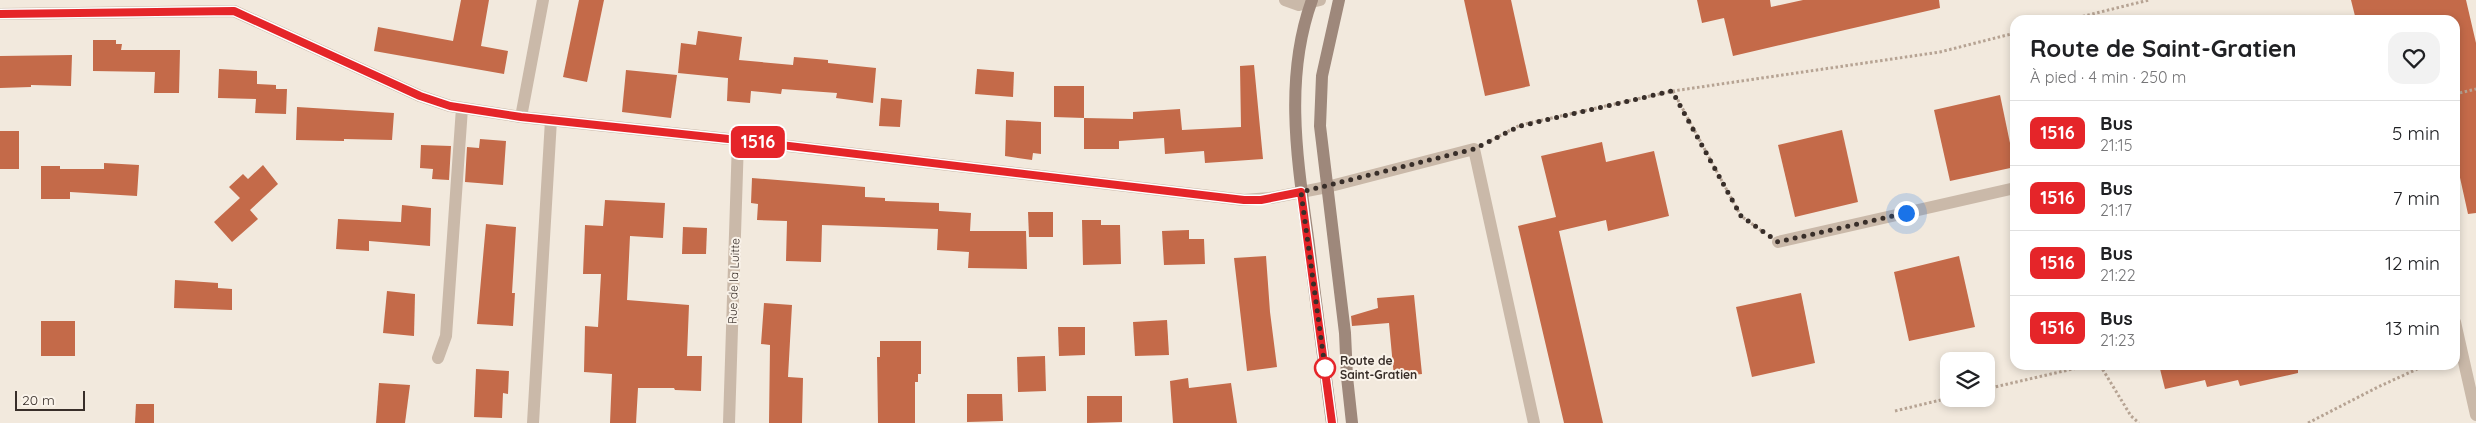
<!DOCTYPE html>
<html lang="fr">
<head>
<meta charset="utf-8">
<style>
  :root { --surface:#fff; --page:#f2f2f2; --text:#202124; --muted:#757577; --line:#e0e0e0 }
  body { margin:0; font-family:Quicksand,sans-serif; background:var(--page); color:var(--text); height:100vh; display:flex; flex-direction:column; font-size:19px; white-space:nowrap }
  * { box-sizing:border-box; margin:0 }
  p { font-size:16px; color:var(--muted) }
  .icon { flex:none; width:28px; height:28px; fill:none; stroke:currentColor; stroke-width:2; stroke-linecap:round; stroke-linejoin:round }
  .map { position:relative; flex:1; overflow:hidden }
  .panel { position:absolute; left:2010px; top:15px; width:450px; height:355px; display:flex; flex-direction:column; background:var(--surface); border-radius:15px; box-shadow:0 2px 8px #0003 }
  .panel>* { flex:none }
  .badge { padding:0 10px; border-radius:8px; font-size:18px; line-height:32px }
  .fabs { position:absolute; left:1940px; top:352px; display:grid; gap:10px }
  .fabs a { display:grid; place-items:center; width:55px; height:55px; border-radius:10px; background:var(--surface); box-shadow:0 2px 8px #0003; font-size:25px }
  .scale { position:absolute; left:15px; bottom:12px; width:70px; box-sizing:border-box; padding-left:5px; border:2px solid #382e29; border-top:0; font-size:14px; line-height:18px; white-space:nowrap; color:#382e29; -webkit-text-stroke:4px #faf3ea; paint-order:stroke }
  .you { position:absolute; width:25px; height:25px; margin:-12px; border:4px solid #fff; border-radius:50%; background:#1a73e8; box-shadow:0 0 0 8px #1a73e833 }
  .map>.badge { position:absolute; translate:-50% -50%; box-shadow:0 0 0 2px #fff }
  .round { display:grid; place-items:center; flex:none; width:52px; height:52px; border-radius:15px; background:var(--page) }
  .summary { display:flex; align-items:center; justify-content:space-between; height:85px; padding:0 20px }
  h1 { font-size:24px; font-weight:700; line-height:38px }
  ul { padding:0; list-style:none }
  li { display:flex; align-items:center; gap:15px; height:65px; padding:0 20px; border-top:1px solid var(--line) }
  li div { flex:1 }
  li b { display:block; font-size:19px }
  li em { font-style:normal }
  li .badge { min-width:55px; font-weight:700; text-align:center }
  .map>svg:first-child { display:block }
  .building { fill:#c46a49 }
  .lines { fill:none; stroke-linecap:round; stroke-linejoin:round }
  .path { stroke:#b6a393; stroke-width:3; stroke-dasharray:2.5 2.5; stroke-linecap:butt }
  .service { stroke:#cab9a9; stroke-width:12 }
  .minor { stroke:#cab9a9; stroke-width:12 }
  .secondary { stroke:#9e887b; stroke-width:12 }
  .line-casing { stroke:#fff; stroke-width:11 }
  .line { stroke:#e52529; stroke-width:8 }
  .walk { stroke:#382e29; stroke-width:5; stroke-dasharray:0 9 }
  .stop-dot { fill:#fff; stroke:#e52529; stroke-width:2.5 }
  .labels { text-anchor:middle; stroke-width:4; stroke-linejoin:round; paint-order:stroke }
  .street-label { font-size:12px; fill:#382e29; stroke:#faf3ea }
  .stop-label { font-size:12px; font-weight:bold; fill:#382e29; stroke:#faf3ea; text-anchor:start }
</style>
</head>
<body>
<div class="map">
<svg width="2476" height="423" viewBox="0 0 2476 423">
  <rect width="100%" height="100%" fill="#f2e9dd"/>
  <g class="building">
    <polygon points="461,0 489,0 481,46 508,51 504,74 374,51 378,27 453,41"/>
    <polygon points="579,0 604,0 587,82 563,77"/>
    <polygon points="1464,0 1511,0 1530,86 1485,96"/>
    <polygon points="1697,0 1770,0 1771,7 1803,0 1939,0 1940,8 1733,56 1724,18 1702,23"/>
    <polygon points="2351,0 2466,0 2476,43 2476,213 2468,214 2455,155 2455,20 2356,20"/>
    <polygon points="698,31 742,37 739,60 793,65 794,57 828,60 828,63 876,68 873,103 836,98 837,93 782,89 781,94 751,91 750,103 727,101 728,78 678,73 681,43 696,45"/>
    <polygon points="93,40 116,40 116,44 122,44 121,50 180,50 179,93 154,93 155,72 93,71"/>
    <polygon points="72,55 71,86 31,85 31,87 0,88 0,56"/>
    <polygon points="1254,65 1263,159 1205,163 1204,151 1165,154 1164,138 1119,141 1119,149 1084,149 1084,118 1133,119 1133,112 1180,109 1182,130 1241,127 1240,66"/>
    <polygon points="219,69 257,71 257,84 276,85 276,89 287,89 286,114 255,113 256,99 218,98"/>
    <polygon points="977,69 1014,72 1013,97 975,94"/>
    <polygon points="626,70 677,75 671,118 622,112"/>
    <polygon points="1054,86 1084,86 1084,118 1054,117"/>
    <polygon points="2000,95 2015,167 1950,181 1934,110"/>
    <polygon points="881,98 902,100 900,127 879,126"/>
    <polygon points="297,107 394,113 392,140 344,139 344,141 296,140"/>
    <polygon points="1006,120 1041,122 1041,154 1033,153 1032,160 1005,156"/>
    <polygon points="1842,130 1858,202 1795,217 1778,145"/>
    <rect x="0" y="131" width="19" height="38"/>
    <polygon points="480,139 506,141 503,185 465,182 467,147 479,148"/>
    <polygon points="1602,142 1606,162 1654,151 1669,216 1608,231 1606,220 1559,231 1556,218 1603,423 1564,423 1518,226 1556,217 1541,156"/>
    <polygon points="421,145 451,146 449,180 432,179 433,169 420,168"/>
    <polygon points="104,163 139,165 137,196 70,192 70,199 41,199 41,166 60,166 60,169 104,169"/>
    <polygon points="263,165 278,184 250,210 258,219 232,242 214,222 240,198 229,187 243,174 248,179"/>
    <polygon points="752,178 865,187 865,197 885,198 885,201 939,203 939,211 971,213 970,231 1026,231 1027,269 968,268 969,252 937,250 938,229 884,227 822,225 821,262 786,261 787,221 757,220 758,204 751,203"/>
    <polygon points="605,200 665,203 663,238 630,236 627,300 689,305 687,356 702,356 701,391 675,390 674,388 638,388 636,423 610,423 612,374 584,372 585,326 598,327 601,274 583,274 585,225 603,226"/>
    <polygon points="402,205 431,208 430,246 369,241 369,251 336,249 338,219 401,222"/>
    <polygon points="1028,212 1053,212 1053,237 1029,237"/>
    <polygon points="1082,220 1101,220 1101,225 1120,225 1121,264 1083,265"/>
    <polygon points="486,224 516,227 512,293 515,293 513,326 477,324"/>
    <polygon points="683,227 707,228 706,254 682,254"/>
    <polygon points="1189,230 1189,239 1204,239 1205,264 1164,265 1162,231"/>
    <polygon points="1266,256 1270,312 1277,367 1247,371 1234,258"/>
    <polygon points="1959,256 1975,327 1909,341 1894,272"/>
    <polygon points="175,280 218,283 218,288 232,289 232,310 174,308"/>
    <polygon points="387,291 415,294 414,336 383,333"/>
    <polygon points="1801,293 1815,363 1752,377 1736,307"/>
    <polygon points="1414,295 1422,374 1394,377 1389,323 1352,326 1351,316 1378,308 1377,298"/>
    <polygon points="764,303 792,305 788,377 803,378 802,423 769,423 770,345 761,344"/>
    <polygon points="1167,320 1169,355 1135,356 1133,322"/>
    <rect x="41" y="321" width="34" height="35"/>
    <polygon points="1058,327 1085,327 1085,355 1059,356"/>
    <polygon points="880,341 921,341 921,374 918,374 918,382 915,382 915,423 878,423 877,357 880,357"/>
    <polygon points="1045,356 1046,391 1018,392 1017,357"/>
    <polygon points="2159,365 2298,365 2298,373 2240,386 2238,380 2207,387 2205,380 2165,389"/>
    <polygon points="476,369 509,371 508,394 503,393 502,418 474,417"/>
    <polygon points="1188,378 1189,388 1231,383 1237,423 1173,423 1170,381"/>
    <polygon points="379,383 410,385 405,423 376,423"/>
    <polygon points="967,394 1002,394 1003,421 967,422"/>
    <polygon points="1087,396 1122,396 1122,422 1087,423"/>
    <polygon points="136,404 154,404 154,423 135,423"/>
  </g>
  <g class="lines">
    <g class="path">
      <polyline points="2068,20 2149,0"/>
      <polyline points="1673,91 1741,216 1763,232"/>
      <polyline points="2455,94 2476,89"/>
      <polyline points="1490,141 1520,125 1673,91 1940,52 2015,33"/>
      <polyline points="2100,365 2131,416 2139,423"/>
      <polyline points="1986,389 2090,365"/>
      <polyline points="1895,411 1949,398"/>
      <polyline points="2308,423 2378,387 2426,365"/>
    </g>
    <g class="service">
      <polyline points="1327,187 1474,149 1534,423"/>
      <polyline points="438,358 446,336 462,108"/>
      <polyline points="533,423 551,120"/>
    </g>
    <g class="minor">
      <polyline points="1285,0 1299,5 1320,0"/>
      <polyline points="0,14 234,11 420,96 450,106 521,117 738,140 1244,200 1270,198 1327,187"/>
      <polyline points="521,117 543,0"/>
      <polyline points="1778,242 2015,188"/>
      <polyline points="2455,322 2476,415"/>
      <polyline points="729,423 738,140"/>
    </g>
    <g class="secondary">
      <path d="M1312 0C1283 80 1298 164 1309 245 1316 304 1324 364 1332 423"/>
      <polyline points="1339,0 1322,76 1320,126 1345,333 1347,377 1352,423"/>
    </g>
  </g>
  <g class="lines">
    <defs>
      <polyline id="line" points="0,14 234,11 420,96 450,106 521,117 738,140 1244,200 1261,200 1301,192 1332,423"/>
    </defs>
    <use href="#line" class="line-casing"/>
    <use href="#line" class="line"/>
    <polyline class="walk" points="1325,368 1326,375 1301,192 1474,149 1520,126 1672,91 1741,216 1778,242 1906,213"/>
  </g>
  <circle class="stop-dot" cx="1325" cy="368" r="10"/>
  <g class="labels">
    <g class="street-label">
      <text transform="translate(734 281) rotate(-88)" y="4">Rue de la Luitte</text>
    </g>
    <g class="stop-label">
      <text x="1340" y="365">Route de<tspan x="1340" dy="14">Saint-Gratien</tspan></text>
    </g>
  </g>
</svg>
<div class="fabs">
<a><svg class="icon" aria-label="layers" viewBox="0 0 24 24"><path d="M12 4l9 5-9 5-9-5zM3 14l9 5 9-5"/></svg></a>
</div>
<div class="scale">20 m</div>
<div class="you" style="left:1906px;top:213px"></div>
<b class="badge" style="left:758px;top:142px;background:#e52529;color:#fff">1516</b>
<section class="panel">
<div class="summary"><div><h1>Route de Saint-Gratien</h1><p>À pied · 4 min · 250 m</p></div><a class="round"><svg class="icon" aria-label="heart" viewBox="0 0 24 24"><path d="M12 20l-8-8c-3-5 5-10 8-4 3-6 11-1 8 4z"/></svg></a></div>
<ul>
<li><span class="badge" style="background:#e52529;color:#fff">1516</span><div><b>Bus</b><p>21:15</p></div><em>5 min</em></li>
<li><span class="badge" style="background:#e52529;color:#fff">1516</span><div><b>Bus</b><p>21:17</p></div><em>7 min</em></li>
<li><span class="badge" style="background:#e52529;color:#fff">1516</span><div><b>Bus</b><p>21:22</p></div><em>12 min</em></li>
<li><span class="badge" style="background:#e52529;color:#fff">1516</span><div><b>Bus</b><p>21:23</p></div><em>13 min</em></li>
</ul>
</section>
</div>
</body>
</html>
